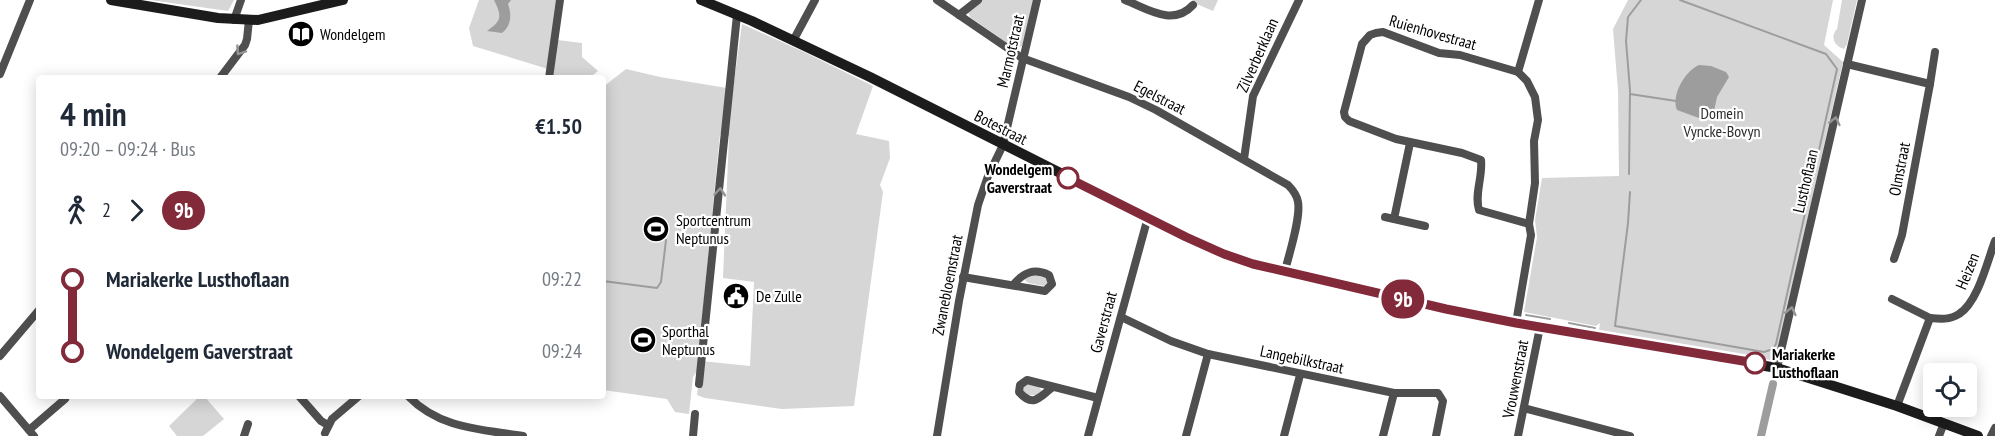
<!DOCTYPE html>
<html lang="en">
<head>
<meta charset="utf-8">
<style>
  :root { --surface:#fff; --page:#f2f2f3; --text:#1f2937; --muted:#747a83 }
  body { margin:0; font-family:"PT Sans Narrow",sans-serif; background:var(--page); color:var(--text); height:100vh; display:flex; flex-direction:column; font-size:22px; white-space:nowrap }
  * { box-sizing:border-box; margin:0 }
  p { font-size:20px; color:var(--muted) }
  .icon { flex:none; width:33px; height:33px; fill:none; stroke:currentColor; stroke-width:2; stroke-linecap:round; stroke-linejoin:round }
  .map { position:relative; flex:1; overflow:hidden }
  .drawer { position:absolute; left:36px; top:75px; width:570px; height:324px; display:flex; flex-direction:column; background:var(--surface); border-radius:6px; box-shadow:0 3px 15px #0003 }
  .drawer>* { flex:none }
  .badge { padding:0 12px; border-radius:20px; font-size:21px; line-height:39px }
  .tools { position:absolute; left:1923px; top:363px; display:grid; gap:12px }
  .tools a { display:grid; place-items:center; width:54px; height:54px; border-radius:6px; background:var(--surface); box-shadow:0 3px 15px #0003; font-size:30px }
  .map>.badge { position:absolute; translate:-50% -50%; box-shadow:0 0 0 3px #fff }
  .legs { display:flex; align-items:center; gap:9px; height:66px; padding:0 24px; font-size:20px }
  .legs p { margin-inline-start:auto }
  .headline { display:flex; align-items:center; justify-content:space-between; height:102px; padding:0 24px }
  h1 { font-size:33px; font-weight:700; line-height:45px }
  ul { padding:0 24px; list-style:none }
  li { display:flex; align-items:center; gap:21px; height:72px; font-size:22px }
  li i { display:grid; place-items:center; width:9px; height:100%; margin:0 8px; background:currentColor }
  li i::after { content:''; width:15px; height:15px; margin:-8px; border:4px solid; border-radius:50%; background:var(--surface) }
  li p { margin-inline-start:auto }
  li:first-child i { background:linear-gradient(#0000 50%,currentColor 0) }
  li:last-child i { background:linear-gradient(currentColor 50%,#0000 0) }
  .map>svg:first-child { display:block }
  .green { fill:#d6d6d6 }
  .water { fill:#9d9d9d }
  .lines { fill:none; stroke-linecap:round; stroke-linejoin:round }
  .stream { stroke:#9d9d9d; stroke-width:2 }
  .canal { stroke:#9d9d9d; stroke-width:8 }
  .street { stroke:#4f4f4f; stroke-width:8 }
  .secondary { stroke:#1c1c1c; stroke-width:10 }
  .oneway { stroke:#959595 }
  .line-1-casing { stroke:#fff; stroke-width:14 }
  .line-1 { stroke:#822a3a; stroke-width:9 }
  .stop-1-dot { fill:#fff; stroke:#822a3a; stroke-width:3 }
  .labels { text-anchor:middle; stroke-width:4.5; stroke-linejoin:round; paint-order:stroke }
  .street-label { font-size:16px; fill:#000; stroke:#fff }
  .poi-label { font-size:16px; fill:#000; stroke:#fff; text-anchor:start }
  .park-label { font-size:16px; fill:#2d2d2d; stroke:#fff }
  .stop-label { font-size:16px; font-weight:bold; fill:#000; stroke:#fff; text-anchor:end }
</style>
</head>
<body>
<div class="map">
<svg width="1995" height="436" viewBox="0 0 1995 436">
  <rect width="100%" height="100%" fill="#fff"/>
  <g class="green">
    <polygon points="150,0 234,0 228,11"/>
    <polygon points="479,0 557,0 548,69 473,46 469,28"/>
    <polygon points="981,0 1035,0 1022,46 1018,48 1007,43 970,17 968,12"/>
    <polygon points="1193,0 1218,0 1213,11 1192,2"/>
    <polygon points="1628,0 1833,0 1824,45 1843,62 1777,353 1770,360 1599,330 1600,323 1596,326 1524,312 1537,237 1535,220 1542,178 1619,176 1618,91 1613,29"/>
    <path d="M1842 0H1857L1847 44 1844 49C1834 46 1830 36 1837 29Z"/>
    <polygon points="742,24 804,52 873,86 856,134 889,141 890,158 880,185 883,192 854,406 782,409 705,398 697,395 701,361 750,366 754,282 723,278 729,136 720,134 697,371 693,377 689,414 675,412 667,399 603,390 603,87 626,69 660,77 733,89"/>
    <polygon points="557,40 582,43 582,57 598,71 589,78 551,78"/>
    <polygon points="1028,275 1045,276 1048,283 1044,286 1028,283 1025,280"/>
    <polygon points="1027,383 1039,386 1042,392 1039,395 1026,395 1023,391 1024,385"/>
    <polygon points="200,396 204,396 224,419 203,436 177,436 169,426"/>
  </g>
  <g class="water">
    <path d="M494 0H511L508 4C512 15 511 26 502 33L487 31C502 21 502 16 494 0Z"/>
    <path d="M1699 65 1711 66 1726 72 1729 77 1717 97 1714 111 1710 113 1699 118 1677 110C1671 95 1685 71 1699 65Z"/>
  </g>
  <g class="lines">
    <g class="stream">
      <polyline points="1630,94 1676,101"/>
      <polyline points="1629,174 1630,90 1626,41 1628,17 1641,0"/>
      <polyline points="1630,192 1628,223 1615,326 1764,352 1773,349 1776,344 1837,69 1826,54 1680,0"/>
      <polyline points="603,281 657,288 661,282 666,240"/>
      <polyline points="1526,315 1550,319"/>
      <polyline points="1569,323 1595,328"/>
    </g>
    <polyline class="canal" points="1761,436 1773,384"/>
    <g class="street">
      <path d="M937 0 1022 58 1129 97 1156 110 1288 185C1293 190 1297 195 1298 202 1301 218 1289 254 1285 271"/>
      <path d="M1125 0C1148 9 1173 27 1193 5"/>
      <polyline points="959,15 978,0"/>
      <polyline points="234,20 241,0"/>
      <polyline points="793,41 815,0"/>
      <polyline points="1847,64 1930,84 1902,235 1894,259"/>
      <polyline points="1518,72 1539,0"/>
      <polyline points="0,74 30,0"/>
      <polyline points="220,78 245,45 247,39 249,20"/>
      <polyline points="549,78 560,0"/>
      <polyline points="1930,84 1935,52"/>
      <polyline points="1410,143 1394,219 1425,226"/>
      <polyline points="1244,159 1253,96 1299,0"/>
      <polyline points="1385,217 1394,219"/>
      <path d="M963 277 1045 291 1052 284 1049 275C1034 268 1024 272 1013 285"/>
      <polyline points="1892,299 1930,318"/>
      <polyline points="1121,317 1171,341 1208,354 1394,393 1438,393 1443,401 1436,436"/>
      <path d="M1516 323 1531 235 1529 224 1535 183 1534 141 1538 120 1535 97 1527 81 1518 72 1460 55 1439 53 1383 32 1376 33 1370 35 1362 44 1344 112 1345 117 1349 121 1396 139 1462 153 1481 160C1483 177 1474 194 1479 210L1529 224"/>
      <polyline points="0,356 39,310"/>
      <polyline points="1777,368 1862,0"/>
      <polyline points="699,384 737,15"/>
      <path d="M1053 387C1040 396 1034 409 1019 392L1020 385 1027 380 1098 398"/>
      <polyline points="0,396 34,436"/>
      <polyline points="299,396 321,421 328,425"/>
      <path d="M408 396C440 429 480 429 523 436"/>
      <path d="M1897 406 1930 318C1940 319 1950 320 1959 314 1978 302 1987 262 1995 241"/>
      <polyline points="1524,408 1630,436"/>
      <polyline points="29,430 65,399"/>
      <polyline points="325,433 332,419 359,396"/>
      <polyline points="244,436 248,424"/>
      <polyline points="693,436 695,414"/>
      <polyline points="937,436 959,301 978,205 988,176 1003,145 1037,0"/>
      <polyline points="1088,436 1148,217"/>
      <polyline points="1186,436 1208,354"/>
      <polyline points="1284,436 1300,375"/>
      <polyline points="1383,436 1394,393"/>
      <polyline points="1518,436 1540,327"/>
      <polyline points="1939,436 1944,423"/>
      <polyline points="1991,436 1995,428"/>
    </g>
    <g class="secondary">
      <polyline points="111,0 218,18 258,20 343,0"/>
      <polyline points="701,0 752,21 870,77 1187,237 1224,254 1253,264 1446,309 1516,323 1777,368 1897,406 1978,436"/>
    </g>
  </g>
  <defs><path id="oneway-chevron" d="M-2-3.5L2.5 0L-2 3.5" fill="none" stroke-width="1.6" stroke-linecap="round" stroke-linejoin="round" transform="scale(1.5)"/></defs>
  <g class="oneway">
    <use href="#oneway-chevron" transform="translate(240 51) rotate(124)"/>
    <use href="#oneway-chevron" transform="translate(1835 121) rotate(-77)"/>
    <use href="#oneway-chevron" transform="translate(720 192) rotate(-85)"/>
    <use href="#oneway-chevron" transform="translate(1791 311) rotate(-77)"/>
  </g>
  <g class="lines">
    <defs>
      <polyline id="line-1" points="1068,178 1186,237 1224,254 1253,264 1446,309 1516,323 1755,363"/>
    </defs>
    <use href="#line-1" class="line-1-casing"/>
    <use href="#line-1" class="line-1"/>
  </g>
  <defs>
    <symbol id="library-disc" viewBox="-11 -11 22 22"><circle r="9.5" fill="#000" stroke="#fff"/><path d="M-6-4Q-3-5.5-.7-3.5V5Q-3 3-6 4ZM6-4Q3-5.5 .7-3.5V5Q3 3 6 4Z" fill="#fff"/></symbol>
    <symbol id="stadium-disc" viewBox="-11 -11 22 22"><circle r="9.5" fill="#000" stroke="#fff"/><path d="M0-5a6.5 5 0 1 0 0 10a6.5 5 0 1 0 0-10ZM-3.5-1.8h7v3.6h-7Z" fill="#fff"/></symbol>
    <symbol id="civic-disc" viewBox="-11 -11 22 22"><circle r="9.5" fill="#000" stroke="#fff"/><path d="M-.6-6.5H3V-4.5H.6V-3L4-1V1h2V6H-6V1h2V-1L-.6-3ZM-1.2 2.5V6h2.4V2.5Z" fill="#fff"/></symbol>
  </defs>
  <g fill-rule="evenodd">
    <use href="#library-disc" x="286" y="19" width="30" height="30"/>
    <use href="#stadium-disc" x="641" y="214" width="30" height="30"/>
    <use href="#civic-disc" x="721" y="281" width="30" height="30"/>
    <use href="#stadium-disc" x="628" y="325" width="30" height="30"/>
  </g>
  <g class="stop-1-dot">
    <circle cx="1068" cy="178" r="10"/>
    <circle cx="1755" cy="363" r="10"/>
  </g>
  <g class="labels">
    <g class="street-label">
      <text transform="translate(1433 32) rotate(16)" y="6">Ruienhovestraat</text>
      <text transform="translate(1010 51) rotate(-77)" y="6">Marmotstraat</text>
      <text transform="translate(1257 55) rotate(-66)" y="6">Zilverberklaan</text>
      <text transform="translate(1160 97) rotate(27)" y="6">Egelstraat</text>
      <text transform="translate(1001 127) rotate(27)" y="6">Botestraat</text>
      <text transform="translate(1899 169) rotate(-79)" y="6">Olmstraat</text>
      <text transform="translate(1805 181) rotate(-77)" y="6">Lusthoflaan</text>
      <text transform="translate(1967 271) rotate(-68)" y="6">Heizen</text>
      <text transform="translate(947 285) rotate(-79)" y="6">Zwanebloemstraat</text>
      <text transform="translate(1103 322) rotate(-75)" y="6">Gaverstraat</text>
      <text transform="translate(1302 359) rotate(12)" y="6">Langebilkstraat</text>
      <text transform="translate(1515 379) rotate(-79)" y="6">Vrouwenstraat</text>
    </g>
    <g class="poi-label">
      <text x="320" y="40">Wondelgem</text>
      <text x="676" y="226">Sportcentrum<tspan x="676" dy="18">Neptunus</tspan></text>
      <text x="756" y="302">De Zulle</text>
      <text x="662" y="337">Sporthal<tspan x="662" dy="18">Neptunus</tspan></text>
    </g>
    <g class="park-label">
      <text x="1722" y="119">Domein<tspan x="1722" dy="18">Vyncke-Bovyn</tspan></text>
    </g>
    <g class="stop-label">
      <text x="1052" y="175">Wondelgem<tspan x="1052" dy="18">Gaverstraat</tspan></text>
      <text x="1772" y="360" text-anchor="start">Mariakerke<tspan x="1772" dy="18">Lusthoflaan</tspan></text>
    </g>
  </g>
</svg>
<div class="tools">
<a><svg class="icon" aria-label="locate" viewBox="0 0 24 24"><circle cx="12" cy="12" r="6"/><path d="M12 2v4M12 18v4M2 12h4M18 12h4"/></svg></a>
</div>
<b class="badge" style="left:1403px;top:299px;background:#822a3a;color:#fff">9b</b>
<section class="drawer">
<div class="headline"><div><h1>4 min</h1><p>09:20 – 09:24 · Bus</p></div><b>€1.50</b></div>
<div class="legs"><svg class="icon" aria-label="walk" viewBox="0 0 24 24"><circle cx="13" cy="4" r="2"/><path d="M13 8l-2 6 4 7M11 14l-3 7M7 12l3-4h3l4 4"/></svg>2<svg class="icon" aria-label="forward" viewBox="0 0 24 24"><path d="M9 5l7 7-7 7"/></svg><b class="badge" style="background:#822a3a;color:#fff">9b</b></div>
<ul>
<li><i style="color:#822a3a"></i><b>Mariakerke Lusthoflaan</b><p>09:22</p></li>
<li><i style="color:#822a3a"></i><b>Wondelgem Gaverstraat</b><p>09:24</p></li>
</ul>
</section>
</div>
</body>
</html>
